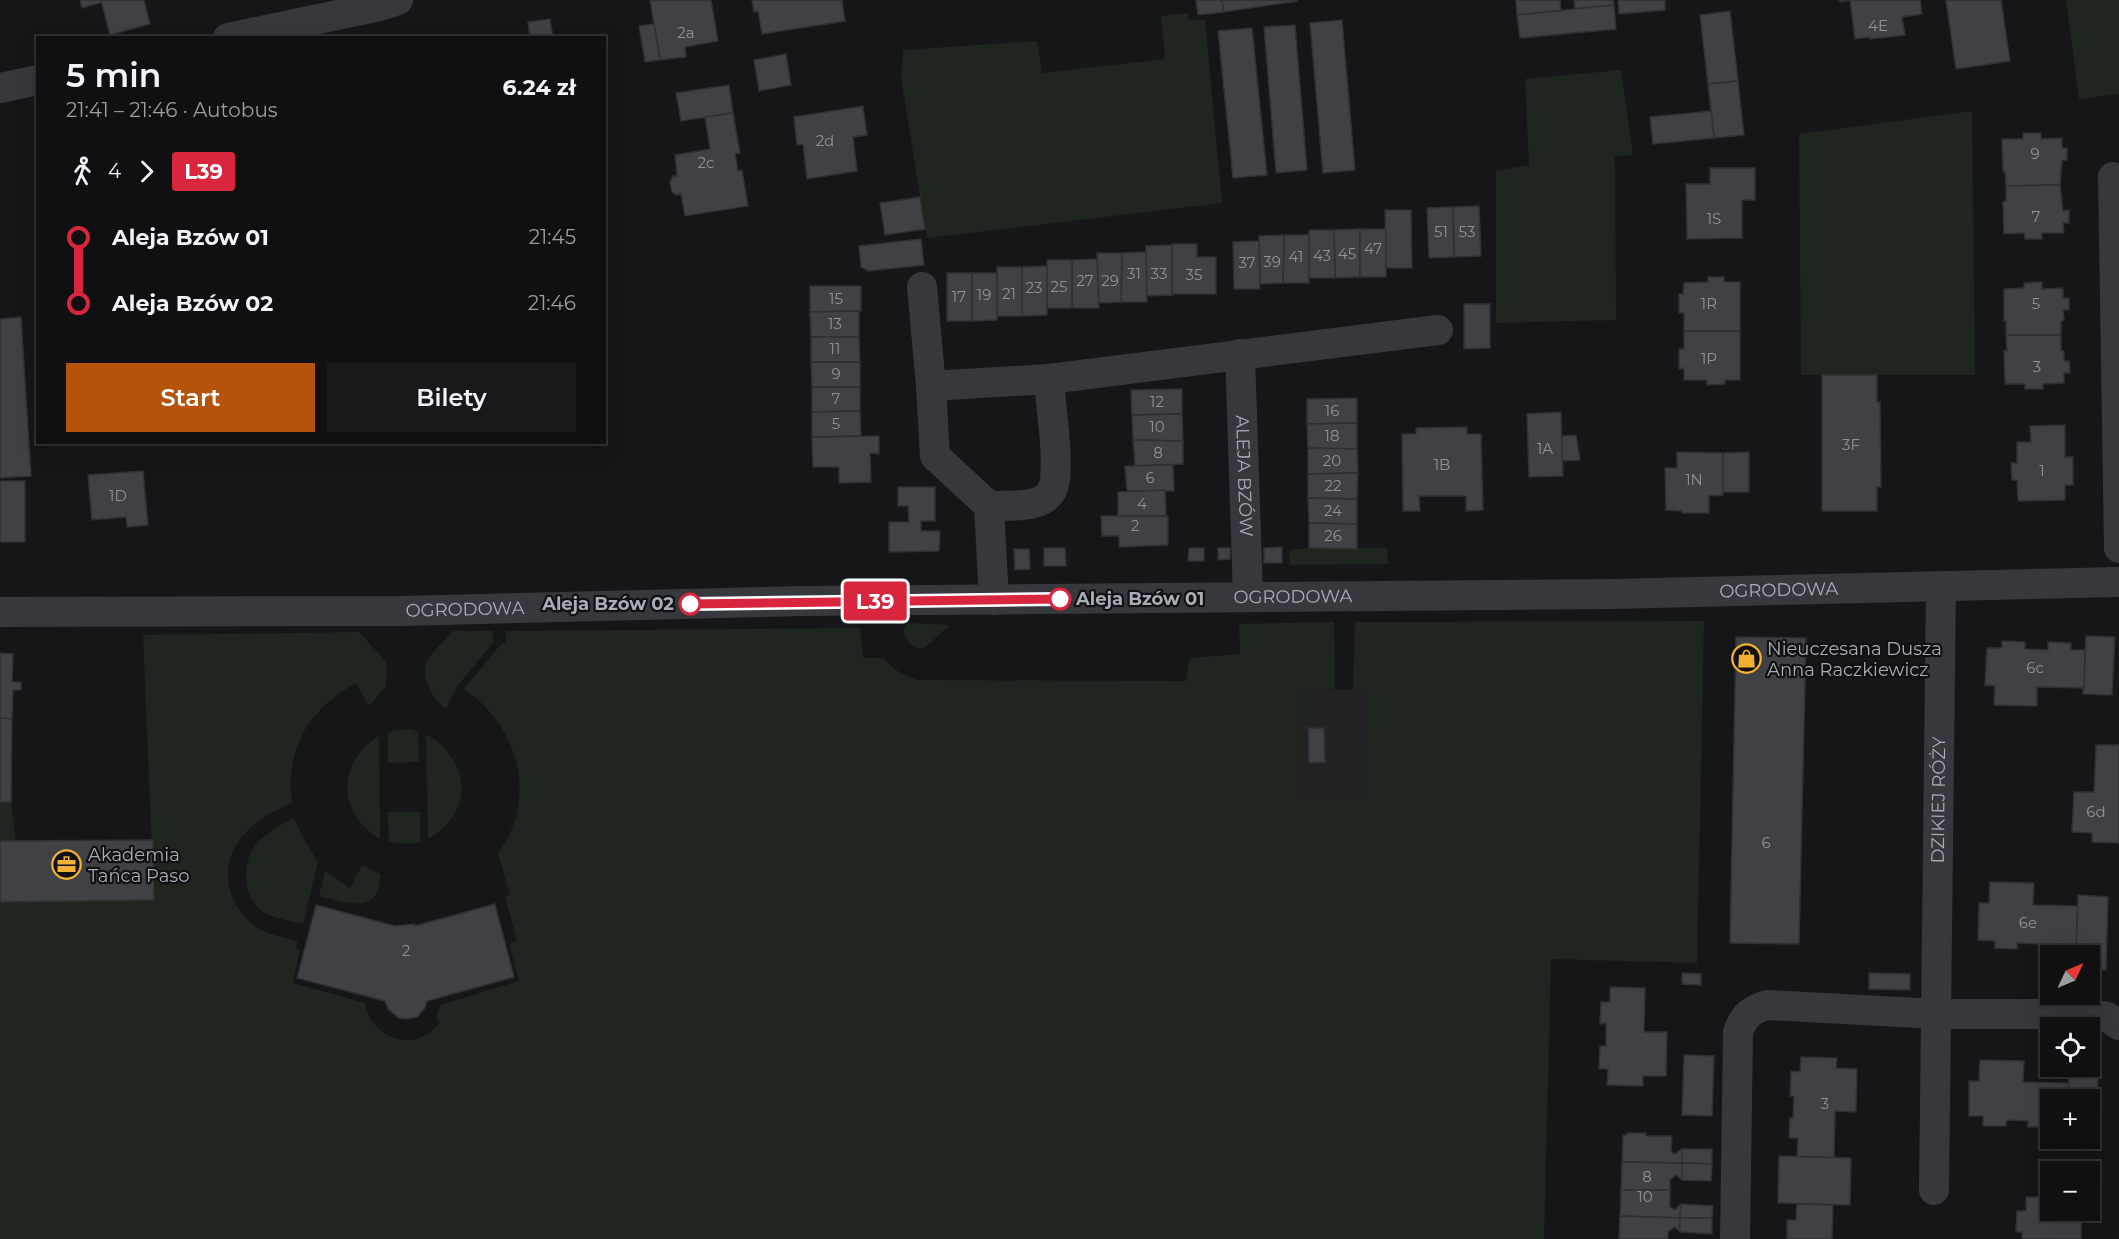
<!DOCTYPE html>
<html lang="pl">
<head>
<meta charset="utf-8">
<style>
  :root { --surface:#101012; --page:#19191b; --text:#f1f3f6; --muted:#9c9d9f; --line:#303032; --accent:#b45309 }
  body { margin:0; font-family:Montserrat,sans-serif; background:var(--page); color:var(--text); height:100vh; display:flex; flex-direction:column; font-size:22px; white-space:nowrap }
  * { box-sizing:border-box; margin:0 }
  p { font-size:20px; color:var(--muted) }
  .icon { flex:none; width:33px; height:33px; fill:none; stroke:currentColor; stroke-width:2; stroke-linecap:round; stroke-linejoin:round }
  .map { position:relative; flex:1; overflow:hidden }
  .sheet { position:absolute; left:36px; top:36px; width:570px; height:408px; display:flex; flex-direction:column; background:var(--surface); border-radius:0px; box-shadow:0 6px 24px #0002,0 0 0 2px var(--line) }
  .sheet>* { flex:none }
  .badge { padding:0 12px; border-radius:4px; font-size:21px; line-height:39px }
  .needle { width:39px; rotate:46deg }
  .tools { position:absolute; left:2040px; top:945px; display:grid; gap:12px }
  .tools a { display:grid; place-items:center; width:60px; height:60px; border-radius:0px; background:var(--surface); box-shadow:0 6px 24px #0002,0 0 0 2px var(--line); font-size:30px }
  .map>.badge { position:absolute; translate:-50% -50%; box-shadow:0 0 0 3px #fff }
  .legs { display:flex; align-items:center; gap:9px; height:66px; padding:0 30px; font-size:20px }
  .legs p { margin-inline-start:auto }
  .summary { display:flex; align-items:center; justify-content:space-between; height:102px; padding:0 30px }
  h1 { font-size:33px; font-weight:600; line-height:45px }
  .action { display:flex; gap:12px; margin-top:auto; padding:12px 30px }
  .action a { flex:1; height:69px; border-radius:0px; background:var(--accent); color:#fff; font-size:24px; font-weight:600; line-height:69px; text-align:center }
  .action a+a { background:var(--page); color:var(--text) }
  ul { padding:0 30px; list-style:none }
  li { display:flex; align-items:center; gap:21px; height:66px; font-size:22px }
  li i { display:grid; place-items:center; width:9px; height:100%; margin:0 8px; background:currentColor }
  li i::after { content:''; width:15px; height:15px; margin:-8px; border:4px solid; border-radius:50%; background:var(--surface) }
  li p { margin-inline-start:auto }
  li:first-child i { background:linear-gradient(#0000 50%,currentColor 0) }
  li:last-child i { background:linear-gradient(currentColor 50%,#0000 0) }
  .map>svg:first-child { display:block }
  .built { fill:#222225 }
  .green { fill:#1e261f }
  .building { fill:#404145; stroke:#303034; stroke-width:1.5 }
  .lines { fill:none; stroke-linecap:round; stroke-linejoin:round }
  .minor { stroke:#37383d; stroke-width:30 }
  .line-1-casing { stroke:#fff; stroke-width:14 }
  .line-1 { stroke:#d7263d; stroke-width:9 }
  .stop-1-dot { fill:#fff; stroke:#d7263d; stroke-width:3 }
  .labels { text-anchor:middle; stroke-width:4.5; stroke-linejoin:round; paint-order:stroke }
  .number-label { font-size:15px; fill:#8e929b }
  .street-label { font-size:18px; fill:#a8adb8; stroke:#111113 }
  .stop-label { font-size:18px; font-weight:bold; fill:#a8adb8; stroke:#111113; text-anchor:start }
  .poi-label { font-size:18px; fill:#a8adb8; stroke:#111113; text-anchor:start }
</style>
</head>
<body>
<div class="map">
<svg width="2119" height="1239" viewBox="0 0 2119 1239">
  <rect width="100%" height="100%" fill="#161618"/>
  <polygon class="built" points="1301,689 1367,690 1367,799 1300,799"/>
  <g class="green">
    <polygon points="2066,0 2119,0 2119,94 2079,99"/>
    <polygon points="1187,13 1189,20 1205,20 1222,203 927,238 901,78 903,50 1037,41 1042,73 1165,59 1161,16"/>
    <polygon points="1621,70 1633,155 1615,156 1616,320 1496,323 1496,171 1529,165 1525,79"/>
    <polygon points="1972,111 1975,375 1801,375 1799,134"/>
    <polygon points="1309,548 1387,548 1388,564 1290,565 1289,550"/>
    <path d="M1704 621 1697 963 1551 959 1544 1239H0V902L154 899 143 635 359 632 387 663 386 686 369 706 356 683C309 709 285 748 292 803 271 812 249 824 237 844 219 872 229 907 255 926 267 935 284 937 298 942L295 949 300 950 293 983 365 1003C368 1030 401 1050 426 1035 432 1032 436 1026 440 1022L436 1018 440 1005 519 981 509 944 517 941 505 896 510 895 498 853C502 847 507 840 510 833 534 781 511 720 464 689L502 643H506V631L860 628 863 658H883C893 669 902 675 917 680L1186 681 1190 658 1240 654 1239 624 1334 622 1335 689 1301 690 1300 799H1366L1367 690H1353L1355 622Z"/>
    <path d="M907 623 950 625 923 649C912 648 906 641 903 630Z"/>
    <path d="M453 631H493V643L457 686 446 709C433 699 420 678 427 661 431 653 446 639 453 631Z"/>
    <polygon points="409,729 418,731 419,762 388,763 388,732"/>
    <path d="M426 734C471 761 475 812 428 839Z"/>
    <path d="M379 736 380 839C337 813 336 763 379 736Z"/>
    <polygon points="0,802 11,802 16,842 0,841"/>
    <polygon points="388,812 420,812 420,842 410,844 389,842"/>
    <path d="M294 818 303 838 318 862 303 924C291 921 278 919 267 914 241 901 240 859 259 841 269 831 282 824 294 818Z"/>
    <path d="M362 865 380 874C381 917 345 902 319 896L325 871 350 888Z"/>
  </g>
  <g class="building">
    <polygon points="80,0 101,0 102,2 82,8"/>
    <polygon points="101,0 144,0 150,24 110,35"/>
    <polygon points="650,0 711,0 718,41 685,47 686,57 660,60"/>
    <polygon points="752,0 842,0 845,21 762,34 758,11 754,12"/>
    <polygon points="1196,0 1222,0 1224,12 1198,15"/>
    <polygon points="1222,0 1297,0 1297,1 1224,12"/>
    <polygon points="1516,0 1560,0 1561,11 1517,15"/>
    <polygon points="1574,0 1613,0 1614,5 1575,9"/>
    <polygon points="1618,0 1665,0 1665,10 1619,14"/>
    <polygon points="1839,0 1920,0 1922,14 1902,17 1905,35 1870,39 1870,37 1855,39 1850,0 1840,2"/>
    <polygon points="1946,0 2001,0 2010,61 1956,69"/>
    <polygon points="1614,5 1616,29 1520,38 1517,15"/>
    <polygon points="1730,11 1738,81 1708,84 1700,15"/>
    <polygon points="550,19 553,38 530,38 528,22"/>
    <polygon points="1342,20 1355,170 1323,173 1310,23"/>
    <polygon points="654,24 660,60 645,62 639,26"/>
    <polygon points="1295,25 1307,170 1276,173 1264,27"/>
    <polygon points="1252,28 1267,175 1233,178 1218,31"/>
    <polygon points="786,54 791,85 759,91 754,60"/>
    <polygon points="1738,81 1744,135 1714,138 1708,84"/>
    <polygon points="729,85 733,113 681,121 676,93"/>
    <polygon points="863,106 867,135 853,137 857,171 807,179 803,144 797,145 794,117"/>
    <polygon points="1711,111 1714,138 1653,144 1650,117"/>
    <polygon points="733,113 740,153 735,154 738,171 742,170 748,206 685,216 681,194 676,195 672,192 670,182 673,176 677,176 675,155 710,149 705,117"/>
    <polygon points="2023,133 2041,133 2041,139 2062,138 2062,148 2067,148 2067,160 2062,160 2060,185 2006,186 2005,171 2003,172 2002,139 2023,139"/>
    <polygon points="1710,168 1755,168 1755,200 1742,200 1742,238 1687,239 1686,184 1710,184"/>
    <polygon points="2060,185 2063,211 2069,210 2069,223 2063,223 2064,233 2042,233 2042,239 2025,239 2024,233 2004,234 2003,202 2006,201 2006,186"/>
    <polygon points="920,197 925,229 885,235 880,203"/>
    <polygon points="1479,206 1481,256 1454,257 1453,207"/>
    <polygon points="1453,207 1454,257 1429,258 1427,208"/>
    <polygon points="1385,210 1411,210 1412,268 1386,268"/>
    <polygon points="1360,229 1360,277 1335,278 1334,230"/>
    <rect x="1360" y="229" width="26" height="48"/>
    <polygon points="1309,230 1334,230 1335,278 1309,278"/>
    <polygon points="1284,235 1309,235 1309,283 1283,283"/>
    <polygon points="1284,235 1283,283 1260,284 1259,236"/>
    <polygon points="921,239 924,265 868,271 861,267 859,246"/>
    <polygon points="1259,241 1260,289 1234,289 1233,242"/>
    <polygon points="1172,244 1197,244 1197,257 1216,257 1216,294 1172,294"/>
    <polygon points="1172,245 1172,295 1146,296 1146,246"/>
    <polygon points="1146,252 1147,302 1121,302 1122,253"/>
    <polygon points="1097,253 1122,253 1121,302 1098,303"/>
    <polygon points="1097,259 1099,308 1072,308 1072,260"/>
    <rect x="1047" y="260" width="25" height="48"/>
    <polygon points="1047,266 1047,315 1022,316 1022,267"/>
    <rect x="997" y="267" width="25" height="49"/>
    <rect x="947" y="273" width="25" height="48"/>
    <polygon points="972,273 997,273 997,320 972,321"/>
    <polygon points="1708,277 1724,277 1724,282 1740,282 1740,331 1684,331 1684,313 1679,313 1679,294 1683,294 1684,283 1708,282"/>
    <polygon points="2042,282 2042,289 2063,288 2063,298 2069,298 2069,310 2063,310 2064,320 2061,321 2061,335 2006,335 2006,321 2004,321 2004,289 2024,288 2024,283"/>
    <polygon points="810,286 861,286 861,311 810,312"/>
    <polygon points="1464,304 1490,304 1490,348 1464,349"/>
    <polygon points="859,311 859,337 811,337 810,312"/>
    <polygon points="21,317 31,476 0,478 0,319"/>
    <polygon points="1684,331 1740,331 1740,380 1725,380 1725,384 1707,385 1707,380 1684,380 1684,368 1679,369 1679,349 1684,349"/>
    <polygon points="2006,335 2061,335 2061,351 2064,351 2064,361 2069,361 2070,373 2064,373 2064,383 2043,384 2043,389 2025,389 2025,384 2005,384 2004,351 2007,351"/>
    <polygon points="811,337 859,337 860,362 811,362"/>
    <polygon points="811,362 860,362 860,387 812,387"/>
    <polygon points="1822,375 1877,375 1877,402 1880,402 1881,487 1877,487 1877,511 1822,511"/>
    <polygon points="812,387 860,387 860,411 812,412"/>
    <polygon points="1182,389 1182,414 1132,415 1131,390"/>
    <polygon points="1357,398 1357,423 1307,424 1307,399"/>
    <polygon points="860,411 861,436 812,437 812,412"/>
    <polygon points="1561,412 1563,476 1529,477 1527,414"/>
    <polygon points="1182,414 1183,441 1133,440 1132,415"/>
    <polygon points="1357,423 1357,449 1308,448 1307,424"/>
    <polygon points="2065,425 2065,457 2073,457 2073,485 2065,485 2065,500 2018,501 2017,480 2012,480 2011,463 2017,463 2017,442 2031,442 2030,426"/>
    <polygon points="1467,427 1467,434 1481,434 1483,510 1466,511 1466,496 1419,496 1420,511 1403,511 1402,434 1416,434 1416,428"/>
    <polygon points="1576,435 1580,460 1562,461 1562,436"/>
    <polygon points="879,436 879,454 870,453 871,482 839,483 839,467 813,467 812,437"/>
    <polygon points="1133,440 1183,441 1183,464 1135,466"/>
    <polygon points="1308,448 1357,449 1358,473 1308,474"/>
    <polygon points="1677,452 1723,453 1723,495 1709,496 1709,513 1682,513 1682,511 1666,510 1665,468 1677,468"/>
    <polygon points="1749,452 1749,492 1723,492 1723,453"/>
    <polygon points="1173,465 1174,491 1127,491 1125,466"/>
    <polygon points="143,471 148,525 127,527 126,517 92,520 88,475"/>
    <polygon points="1358,473 1357,499 1308,498 1308,474"/>
    <rect x="0" y="481" width="25" height="61"/>
    <polygon points="898,487 935,487 935,521 921,521 921,531 940,531 939,551 889,552 889,522 909,522 908,506 898,506"/>
    <polygon points="1165,490 1166,516 1118,516 1118,492"/>
    <polygon points="1308,498 1357,499 1357,524 1309,523"/>
    <polygon points="1101,516 1168,516 1168,545 1119,547 1119,536 1102,536"/>
    <polygon points="1309,523 1357,524 1357,549 1309,548"/>
    <polygon points="1282,547 1282,563 1264,563 1264,548"/>
    <polygon points="1044,548 1065,548 1066,566 1044,566"/>
    <polygon points="1189,548 1204,548 1204,561 1188,561"/>
    <polygon points="1218,548 1230,548 1230,559 1218,560"/>
    <polygon points="1014,549 1029,549 1030,569 1015,570"/>
    <polygon points="2086,636 2115,637 2112,695 2083,694"/>
    <polygon points="1736,637 1806,638 1799,944 1730,943"/>
    <polygon points="2002,641 2025,642 2025,649 2048,650 2048,642 2071,643 2071,650 2085,650 2084,688 2037,687 2037,706 1994,705 1995,686 1985,685 1987,648 2002,648"/>
    <polygon points="0,653 13,654 12,682 21,682 21,690 13,690 12,719 0,718"/>
    <polygon points="0,718 12,719 11,802 0,802"/>
    <polygon points="1308,728 1324,728 1325,762 1309,763"/>
    <polygon points="2096,745 2119,745 2119,843 2092,842 2092,833 2072,832 2074,792 2094,792"/>
    <polygon points="153,840 154,900 0,902 0,841"/>
    <polygon points="1990,882 2034,883 2033,905 2078,906 2076,944 2059,944 2058,951 2038,950 2039,944 2017,943 2017,949 1995,948 1995,941 1978,940 1979,903 1989,903"/>
    <polygon points="2078,895 2108,897 2106,970 2090,969 2090,956 2076,956"/>
    <polygon points="495,904 514,977 427,1001 425,1008 417,1017 407,1019 399,1018 388,1009 385,1001 297,978 316,905 395,926 415,924 415,926"/>
    <polygon points="1682,973 1701,974 1701,985 1682,984"/>
    <polygon points="1869,973 1910,974 1910,990 1869,989"/>
    <polygon points="1610,987 1645,988 1644,1032 1667,1032 1666,1076 1643,1076 1643,1086 1607,1085 1608,1069 1599,1069 1600,1046 1606,1046 1606,1023 1600,1024 1601,1002 1610,1002"/>
    <polygon points="1684,1055 1714,1056 1712,1116 1682,1115"/>
    <polygon points="1801,1057 1837,1058 1836,1068 1857,1069 1856,1112 1835,1111 1834,1158 1797,1157 1798,1138 1789,1138 1790,1118 1793,1118 1794,1096 1790,1096 1791,1071 1800,1072"/>
    <polygon points="1980,1060 2024,1061 2023,1082 2069,1083 2068,1100 2050,1100 2050,1127 2028,1127 2028,1121 2007,1120 2006,1126 1983,1126 1983,1116 1969,1116 1969,1081 1979,1081"/>
    <polygon points="2069,1071 2098,1072 2096,1147 2067,1146 2067,1138 2090,1138 2090,1100 2068,1100"/>
    <polygon points="1627,1133 1646,1133 1646,1136 1672,1136 1671,1152 1675,1154 1682,1149 1682,1163 1622,1162 1623,1135 1627,1135"/>
    <polygon points="1682,1149 1712,1149 1712,1164 1682,1163"/>
    <polygon points="1779,1156 1851,1158 1850,1205 1778,1203"/>
    <polygon points="1622,1162 1682,1163 1682,1180 1676,1175 1670,1180 1670,1190 1621,1190"/>
    <polygon points="1682,1163 1712,1164 1711,1181 1682,1180"/>
    <polygon points="1621,1190 1670,1190 1670,1207 1675,1210 1681,1204 1680,1218 1620,1216"/>
    <polygon points="2026,1197 2050,1197 2050,1210 2082,1210 2081,1239 2022,1239 2022,1232 2016,1232 2017,1211 2026,1211"/>
    <polygon points="1681,1204 1713,1206 1712,1218 1680,1218"/>
    <polygon points="1797,1204 1833,1205 1832,1239 1787,1239 1787,1220 1796,1220"/>
    <polygon points="1620,1216 1680,1218 1680,1232 1675,1227 1668,1232 1668,1239 1619,1239"/>
    <polygon points="1680,1218 1712,1218 1712,1234 1680,1232"/>
  </g>
  <g class="lines">
    <g class="minor">
      <polyline points="228,38 380,6 398,0"/>
      <polyline points="0,88 38,80"/>
      <polyline points="2113,177 2119,548"/>
      <polyline points="922,287 931,386"/>
      <path id="s1" d="M1240 354 1248 596"/>
      <polyline points="1049,379 1438,330"/>
      <path d="M989 506C1006 505 1029 508 1044 499 1050 495 1054 488 1055 480 1058 447 1051 412 1049 379L931 386 935 456 989 506 994 600"/>
      <path id="s2" d="M0 612 401 611 802 601 1612 594 2119 582"/>
      <path id="s3" d="M1934 1190 1941 586"/>
      <path d="M1735 1239 1738 1032C1744 1015 1751 1010 1767 1005L1937 1014H2091L2107 1017 2119 1025"/>
    </g>
  </g>
  <g class="lines">
    <defs>
      <polyline id="line-1" points="690,604 1060,599"/>
    </defs>
    <use href="#line-1" class="line-1-casing"/>
    <use href="#line-1" class="line-1"/>
  </g>
  <defs>
    <symbol id="shop-ring" viewBox="-11 -11 22 22"><circle r="9.5" fill="#111113" stroke="#f2b134" stroke-width="1.5"/><path d="M-5-2.5h2.3a2.7 3.5 0 0 1 5.4 0H5L5.5 6h-11ZM-1.5-2.5h3a1.5 2.3 0 0 0-3 0Z" fill="#f2b134"/></symbol>
    <symbol id="office-ring" viewBox="-11 -11 22 22"><circle r="9.5" fill="#111113" stroke="#f2b134" stroke-width="1.5"/><path d="M-6-3h4V-5.5h4V-3h4V5H-6ZM-1-4.5V-3h2v-1.5ZM-6 0V1H6V0Z" fill="#f2b134"/></symbol>
  </defs>
  <g fill-rule="evenodd">
    <use href="#shop-ring" x="1730" y="642" width="33" height="33"/>
    <use href="#office-ring" x="50" y="848" width="33" height="33"/>
  </g>
  <g class="stop-1-dot">
    <circle cx="1060" cy="599" r="10"/>
    <circle cx="690" cy="604" r="10"/>
  </g>
  <g class="labels">
    <g class="number-label">
      <text x="1878" y="31">4E</text>
      <text x="686" y="38">2a</text>
      <text x="825" y="146">2d</text>
      <text x="2035" y="159">9</text>
      <text x="706" y="168">2c</text>
      <text x="2036" y="222">7</text>
      <text x="1714" y="224">1S</text>
      <text x="1441" y="237">51</text>
      <text x="1467" y="237">53</text>
      <text x="1373" y="254">47</text>
      <text x="1347" y="259">45</text>
      <text x="1322" y="261">43</text>
      <text x="1296" y="262">41</text>
      <text x="1272" y="267">39</text>
      <text x="1247" y="268">37</text>
      <text x="1134" y="279">31</text>
      <text x="1159" y="279">33</text>
      <text x="1194" y="280">35</text>
      <text x="1085" y="286">27</text>
      <text x="1110" y="286">29</text>
      <text x="1059" y="292">25</text>
      <text x="1034" y="293">23</text>
      <text x="1009" y="299">21</text>
      <text x="984" y="300">19</text>
      <text x="959" y="302">17</text>
      <text x="836" y="304">15</text>
      <text x="1709" y="309">1R</text>
      <text x="2036" y="309">5</text>
      <text x="835" y="329">13</text>
      <text x="835" y="354">11</text>
      <text x="1709" y="364">1P</text>
      <text x="2037" y="372">3</text>
      <text x="836" y="379">9</text>
      <text x="836" y="404">7</text>
      <text x="1157" y="407">12</text>
      <text x="1332" y="416">16</text>
      <text x="836" y="429">5</text>
      <text x="1157" y="432">10</text>
      <text x="1332" y="441">18</text>
      <text x="1851" y="450">3F</text>
      <text x="1545" y="454">1A</text>
      <text x="1158" y="458">8</text>
      <text x="1332" y="466">20</text>
      <text x="1442" y="470">1B</text>
      <text x="2042" y="476">1</text>
      <text x="1150" y="483">6</text>
      <text x="1694" y="485">1N</text>
      <text x="1333" y="491">22</text>
      <text x="118" y="501">1D</text>
      <text x="1142" y="509">4</text>
      <text x="1333" y="516">24</text>
      <text x="1135" y="531">2</text>
      <text x="1333" y="541">26</text>
      <text x="2035" y="673">6c</text>
      <text x="2096" y="817">6d</text>
      <text x="1766" y="848">6</text>
      <text x="2028" y="928">6e</text>
      <text x="406" y="956">2</text>
      <text x="1825" y="1109">3</text>
      <text x="1647" y="1182">8</text>
      <text x="1645" y="1202">10</text>
    </g>
    <g class="street-label">
      <text dy="6" stroke="none"><textPath href="#s1" startOffset="122">ALEJA BZÓW</textPath></text>
      <text dy="6" stroke="none"><textPath href="#s2" startOffset="1779">OGRODOWA</textPath></text>
      <text dy="6" stroke="none"><textPath href="#s2" startOffset="1293">OGRODOWA</textPath></text>
      <text dy="6" stroke="none"><textPath href="#s2" startOffset="465">OGRODOWA</textPath></text>
      <text dy="6" stroke="none"><textPath href="#s3" startOffset="390">DZIKIEJ RÓŻY</textPath></text>
    </g>
    <g class="stop-label">
      <text x="1076" y="605">Aleja Bzów 01</text>
      <text x="674" y="610" text-anchor="end">Aleja Bzów 02</text>
    </g>
    <g class="poi-label">
      <text x="1767" y="655">Nieuczesana Dusza<tspan x="1767" dy="21">Anna Raczkiewicz</tspan></text>
      <text x="88" y="861">Akademia<tspan x="88" dy="21">Tańca Paso</tspan></text>
    </g>
  </g>
</svg>
<div class="tools">
<a><svg class="needle" viewBox="-14 -14 28 28"><path d="M0-13l5 13h-10z" fill="#e53935"/><path d="M0 13l5-13h-10z" fill="#9c9d9f"/></svg></a>
<a><svg class="icon" aria-label="locate" viewBox="0 0 24 24"><circle cx="12" cy="12" r="6"/><path d="M12 2v4M12 18v4M2 12h4M18 12h4"/></svg></a>
<a>+</a>
<a>−</a>
</div>
<b class="badge" style="left:875px;top:601px;background:#d7263d;color:#fff">L39</b>
<section class="sheet">
<div class="summary"><div><h1>5 min</h1><p>21:41 – 21:46 · Autobus</p></div><b>6.24 zł</b></div>
<div class="legs"><svg class="icon" aria-label="walk" viewBox="0 0 24 24"><circle cx="13" cy="4" r="2"/><path d="M13 8l-2 6 4 7M11 14l-3 7M7 12l3-4h3l4 4"/></svg>4<svg class="icon" aria-label="forward" viewBox="0 0 24 24"><path d="M9 5l7 7-7 7"/></svg><b class="badge" style="background:#d7263d;color:#fff">L39</b></div>
<ul>
<li><i style="color:#d7263d"></i><b>Aleja Bzów 01</b><p>21:45</p></li>
<li><i style="color:#d7263d"></i><b>Aleja Bzów 02</b><p>21:46</p></li>
</ul>
<div class="action"><a>Start</a><a>Bilety</a></div>
</section>
</div>
</body>
</html>
